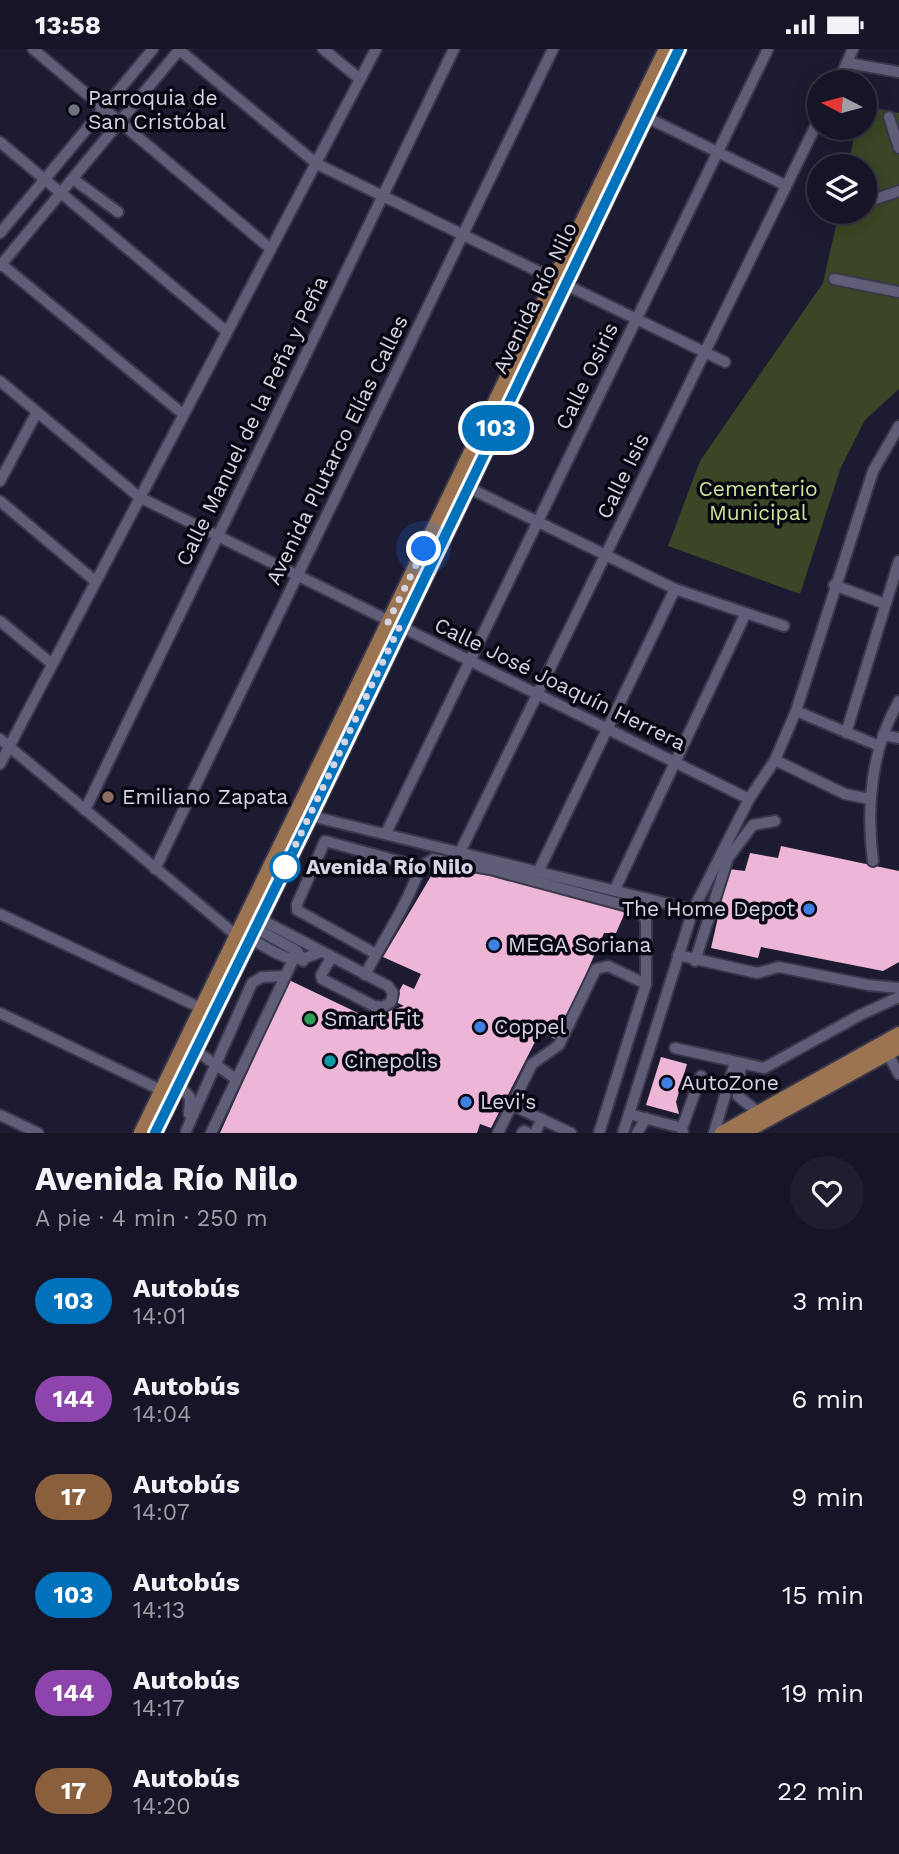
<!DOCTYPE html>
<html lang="es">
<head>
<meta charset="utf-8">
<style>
  :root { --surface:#161426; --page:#1f1d2e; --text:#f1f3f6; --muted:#9e9ea7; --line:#353343 }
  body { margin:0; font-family:"Work Sans",sans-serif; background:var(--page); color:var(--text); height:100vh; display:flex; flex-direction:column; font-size:26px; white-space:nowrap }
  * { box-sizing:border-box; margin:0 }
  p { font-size:23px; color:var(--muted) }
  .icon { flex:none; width:38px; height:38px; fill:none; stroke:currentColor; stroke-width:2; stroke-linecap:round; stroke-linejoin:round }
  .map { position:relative; height:1084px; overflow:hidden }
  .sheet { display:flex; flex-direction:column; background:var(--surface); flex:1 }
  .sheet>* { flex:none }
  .badge { padding:0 14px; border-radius:23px; font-size:24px; line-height:46px }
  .needle { width:46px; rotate:276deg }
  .tools { position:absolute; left:807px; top:21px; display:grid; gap:14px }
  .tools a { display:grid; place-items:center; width:70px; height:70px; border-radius:50%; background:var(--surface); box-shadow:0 4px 18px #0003,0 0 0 2px var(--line); font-size:35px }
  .you { position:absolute; width:35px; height:35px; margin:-18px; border:5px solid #fff; border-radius:50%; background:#1a73e8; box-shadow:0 0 0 10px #1a73e833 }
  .map>.badge { position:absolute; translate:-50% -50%; box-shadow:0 0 0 4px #fff }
  .round { display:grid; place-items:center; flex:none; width:74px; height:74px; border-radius:37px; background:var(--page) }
  .overview { display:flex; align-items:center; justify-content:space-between; height:119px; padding:0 35px }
  h1 { font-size:33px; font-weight:700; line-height:52px }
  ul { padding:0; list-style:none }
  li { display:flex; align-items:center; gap:21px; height:98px; padding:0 35px }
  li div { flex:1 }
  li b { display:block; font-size:26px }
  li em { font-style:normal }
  li .badge { min-width:77px; font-weight:700; text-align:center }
  .status { display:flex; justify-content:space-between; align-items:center; height:49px; padding:0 35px; background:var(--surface); direction:ltr }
  .status svg { height:19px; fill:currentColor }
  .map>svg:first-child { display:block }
  .green { fill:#3a4625 }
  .building { fill:#edb6d7 }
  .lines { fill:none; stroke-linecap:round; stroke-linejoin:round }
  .minor-casing { stroke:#39374a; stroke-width:14 }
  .major-casing { stroke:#39374a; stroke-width:18 }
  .minor { stroke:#5f5d78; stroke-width:10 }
  .major { stroke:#9c7452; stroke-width:14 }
  .line-casing { stroke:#fff; stroke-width:16 }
  .line { stroke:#0072bc; stroke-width:10 }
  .walk { stroke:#d5d4e4; stroke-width:7; stroke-dasharray:0 12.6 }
  .worship-dot { fill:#6b7280; stroke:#080711; stroke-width:2.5 }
  .education-dot { fill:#8d6e63; stroke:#080711; stroke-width:2.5 }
  .stop-dot { fill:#fff; stroke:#0072bc; stroke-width:3.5 }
  .shop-dot { fill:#3f7fe0; stroke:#080711; stroke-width:2.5 }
  .leisure-dot { fill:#2e9e5b; stroke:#080711; stroke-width:2.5 }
  .culture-dot { fill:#0f9aa8; stroke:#080711; stroke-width:2.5 }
  .labels { text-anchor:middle; stroke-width:7; stroke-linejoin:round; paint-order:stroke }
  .poi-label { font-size:21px; fill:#d5d4e4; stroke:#080711; text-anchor:start }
  .street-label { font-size:21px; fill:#d5d4e4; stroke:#080711 }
  .park-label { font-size:21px; fill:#cae698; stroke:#080711 }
  .stop-label { font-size:21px; font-weight:bold; fill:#d5d4e4; stroke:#080711; text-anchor:start }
</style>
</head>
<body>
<div class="status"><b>13:58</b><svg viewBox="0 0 49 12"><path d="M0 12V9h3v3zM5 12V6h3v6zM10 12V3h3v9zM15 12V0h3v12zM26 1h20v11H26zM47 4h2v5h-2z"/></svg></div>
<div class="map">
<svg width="899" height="1084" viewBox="0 0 899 1084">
  <rect width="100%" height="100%" fill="#1d1b32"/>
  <polygon class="green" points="865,57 899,64 899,340 865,371 841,418 800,545 668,497 700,412 823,234 839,163 864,163 864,117 848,117 856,79 864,79"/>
  <g class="building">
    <polygon points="781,797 899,822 899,913 883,922 761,898 758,909 711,899 729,820 745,822 750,804 778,809"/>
    <polygon points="440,812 626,861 616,884 604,884 557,991 540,983 491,1079 480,1075 477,1084 220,1084 289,931 381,975 386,963 404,957 394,952 403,935 414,940 421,925 383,908"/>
    <polygon points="661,1008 687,1015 676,1053 679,1065 646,1056"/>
  </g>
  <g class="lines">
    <defs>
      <g id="minor">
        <polyline points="33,0 271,200"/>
        <polyline points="178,0 317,115 725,313"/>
        <polyline points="323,0 360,30"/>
        <polyline points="848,14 899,23"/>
        <polyline points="838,33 853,0"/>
        <polyline points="646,68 785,136"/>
        <polyline points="889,68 899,99"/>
        <polyline points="0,93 226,282"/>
        <polyline points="73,130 118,163"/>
        <polyline points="864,154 899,142"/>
        <polyline points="0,184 153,0"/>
        <polyline points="0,214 183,365"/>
        <polyline points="0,217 180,0"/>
        <polyline points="834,230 899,243"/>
        <polyline points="0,332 139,448 749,750"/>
        <polyline points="0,432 37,363"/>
        <polyline points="467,438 675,540 784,577"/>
        <polyline points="0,452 95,532"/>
        <polyline points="834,536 885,555"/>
        <polyline points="0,572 52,615"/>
        <polyline points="796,662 879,697"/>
        <polyline points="846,684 899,512"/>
        <polyline points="883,686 899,689"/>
        <polyline points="0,690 242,891"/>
        <polyline points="775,711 845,745 870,750"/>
        <polyline points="0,715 376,0"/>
        <polyline points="85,761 454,0"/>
        <polyline points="311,767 693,861"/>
        <polyline points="386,784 768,0"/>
        <polyline points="461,801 819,70"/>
        <path d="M873 812C866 758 871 700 899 652"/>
        <polyline points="420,818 433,810 490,820 635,859 646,870 646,935 599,1084"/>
        <polyline points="155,820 553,0"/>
        <polyline points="539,821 675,540"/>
        <polyline points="615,840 745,566"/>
        <polyline points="0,865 201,959"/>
        <polyline points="260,870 388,937 393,944 391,953 383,958 374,957 322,930 321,926 331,909"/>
        <polyline points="255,879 297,902 303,912"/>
        <path d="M250 890C280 904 288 919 320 903"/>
        <polyline points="678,906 757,924 779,918 868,936 899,939"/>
        <polyline points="695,912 728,809 753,776 775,772"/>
        <path d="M365 926C383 891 408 855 420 818L325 792 297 855V861L376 905"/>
        <polyline points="0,964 167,1044"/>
        <polyline points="675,999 764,1019 860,966 899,948"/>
        <polyline points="885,1000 899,1025"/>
        <polyline points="195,1001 236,1030"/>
        <polyline points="741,1014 738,1047 759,1064"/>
        <polyline points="178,1036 190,1048 189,1065"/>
        <polyline points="512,1056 571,1084"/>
        <polyline points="629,1065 682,1079 683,1084"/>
        <polyline points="0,1066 38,1084"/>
        <polyline points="682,1079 701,1027"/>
        <polyline points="186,1082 252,934 262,928 285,927"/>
        <polyline points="211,1084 293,911"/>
        <polyline points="498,1084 532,1015 559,996 596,920 608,917 646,935"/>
        <polyline points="522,1084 524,1082 528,1084"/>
        <polyline points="535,1084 542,1070"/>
        <polyline points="623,1084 693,861 749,750 775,711 796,662 873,422 899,377"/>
        <polyline points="637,1084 646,1069"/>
        <polyline points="714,1084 735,1013"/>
      </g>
      <g id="major">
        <polyline points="141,1084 666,0"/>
        <polyline points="155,1084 311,767 679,0"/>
        <polyline points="722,1084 899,985"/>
        <polyline points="743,1084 899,998"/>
      </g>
    </defs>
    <use href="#minor" class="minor-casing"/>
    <use href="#major" class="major-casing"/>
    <use href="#minor" class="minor"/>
    <use href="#major" class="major"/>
  </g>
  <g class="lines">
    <defs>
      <polyline id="line" points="155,1084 311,766 679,0"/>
    </defs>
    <use href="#line" class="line-casing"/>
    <use href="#line" class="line"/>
    <polyline class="walk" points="285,818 399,579 388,573 424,500"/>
  </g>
  <circle class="worship-dot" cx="74" cy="61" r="7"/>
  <circle class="education-dot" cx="108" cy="748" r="7"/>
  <circle class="stop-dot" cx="285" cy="818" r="14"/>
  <g class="shop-dot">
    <circle cx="809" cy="860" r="7"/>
    <circle cx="494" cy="896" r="7"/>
    <circle cx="480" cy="978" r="7"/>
    <circle cx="667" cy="1034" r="7"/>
    <circle cx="466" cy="1053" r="7"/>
  </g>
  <circle class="leisure-dot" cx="310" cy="970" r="7"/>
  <circle class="culture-dot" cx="330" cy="1012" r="7"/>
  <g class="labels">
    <g class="poi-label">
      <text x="88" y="56">Parroquia de<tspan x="88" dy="24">San Cristóbal</tspan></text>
      <text x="122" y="755">Emiliano Zapata</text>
      <text x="795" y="867" text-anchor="end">The Home Depot</text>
      <text x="508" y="903">MEGA Soriana</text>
      <text x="324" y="977">Smart Fit</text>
      <text x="494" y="985">Coppel</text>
      <text x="344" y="1019">Cinepolis</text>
      <text x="681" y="1041">AutoZone</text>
      <text x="480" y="1060">Levi's</text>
    </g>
    <g class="street-label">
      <text transform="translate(535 249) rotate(-64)" y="7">Avenida Río Nilo</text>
      <text transform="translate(587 327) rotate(-64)" y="7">Calle Osiris</text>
      <text transform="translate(252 372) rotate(-64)" y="7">Calle Manuel de la Peña y Peña</text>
      <text transform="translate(337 401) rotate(-64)" y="7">Avenida Plutarco Elías Calles</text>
      <text transform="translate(623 427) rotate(-64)" y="7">Calle Isis</text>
      <text transform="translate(560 635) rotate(26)" y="7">Calle José Joaquín Herrera</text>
    </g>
    <g class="park-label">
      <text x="758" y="447">Cementerio<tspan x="758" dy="24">Municipal</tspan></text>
    </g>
    <g class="stop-label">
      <text x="306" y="825">Avenida Río Nilo</text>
    </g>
  </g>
</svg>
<div class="tools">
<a><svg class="needle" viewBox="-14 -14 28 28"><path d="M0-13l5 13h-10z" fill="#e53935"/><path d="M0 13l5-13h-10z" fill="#9e9ea7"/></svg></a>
<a><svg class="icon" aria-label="layers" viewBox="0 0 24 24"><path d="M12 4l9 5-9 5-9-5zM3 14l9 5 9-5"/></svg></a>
</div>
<div class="you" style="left:424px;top:500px"></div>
<b class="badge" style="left:496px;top:379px;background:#0072bc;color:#fff">103</b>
</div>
<section class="sheet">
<div class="overview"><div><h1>Avenida Río Nilo</h1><p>A pie · 4 min · 250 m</p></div><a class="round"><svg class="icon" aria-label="heart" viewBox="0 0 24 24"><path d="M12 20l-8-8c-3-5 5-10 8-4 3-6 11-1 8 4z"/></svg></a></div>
<ul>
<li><span class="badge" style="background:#0072bc;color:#fff">103</span><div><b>Autobús</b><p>14:01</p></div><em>3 min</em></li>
<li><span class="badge" style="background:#8e44ad;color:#fff">144</span><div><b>Autobús</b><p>14:04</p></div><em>6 min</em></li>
<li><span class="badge" style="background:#8b5e3c;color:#fff">17</span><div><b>Autobús</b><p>14:07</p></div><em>9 min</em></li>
<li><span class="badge" style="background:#0072bc;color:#fff">103</span><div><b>Autobús</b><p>14:13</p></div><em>15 min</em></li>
<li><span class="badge" style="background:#8e44ad;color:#fff">144</span><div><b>Autobús</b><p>14:17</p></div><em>19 min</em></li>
<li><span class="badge" style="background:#8b5e3c;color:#fff">17</span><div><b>Autobús</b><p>14:20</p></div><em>22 min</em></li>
</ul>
</section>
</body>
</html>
